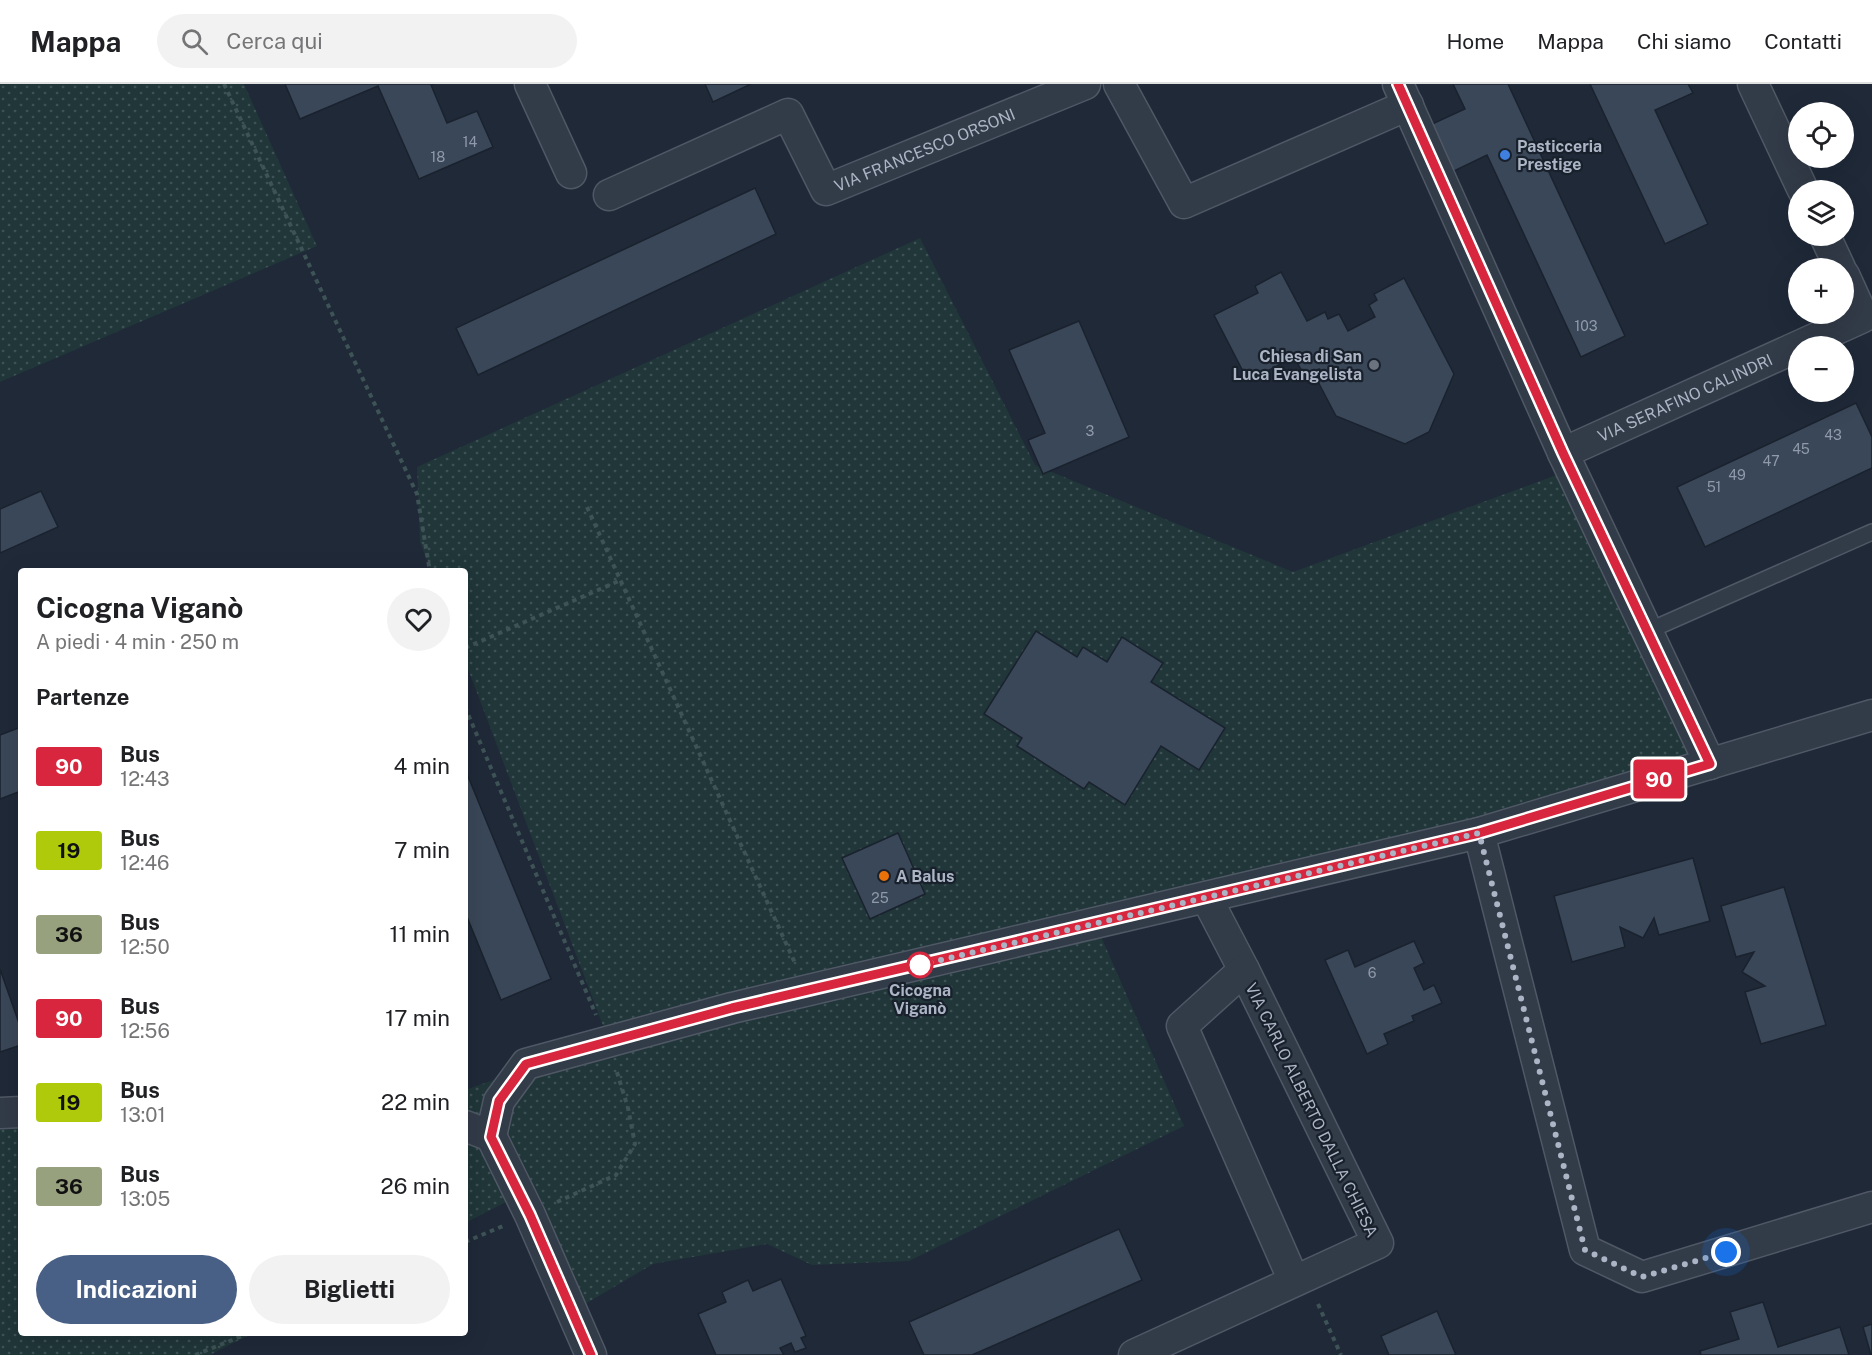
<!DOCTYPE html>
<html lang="it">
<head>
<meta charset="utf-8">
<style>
  :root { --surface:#fff; --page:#f2f2f2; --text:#202124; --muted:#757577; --line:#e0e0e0; --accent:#485f86 }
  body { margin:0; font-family:"Public Sans",sans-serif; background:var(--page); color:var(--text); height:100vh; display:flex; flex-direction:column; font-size:22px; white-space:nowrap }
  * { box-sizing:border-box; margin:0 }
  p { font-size:20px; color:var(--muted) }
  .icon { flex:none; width:33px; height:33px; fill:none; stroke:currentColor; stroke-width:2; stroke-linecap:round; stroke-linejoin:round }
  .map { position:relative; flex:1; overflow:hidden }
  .sheet { position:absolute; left:18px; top:484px; width:450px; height:768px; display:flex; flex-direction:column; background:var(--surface); border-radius:6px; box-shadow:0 6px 24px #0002 }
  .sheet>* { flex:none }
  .badge { padding:0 12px; border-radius:4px; font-size:21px; line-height:39px }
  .buttons { position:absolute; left:1788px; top:18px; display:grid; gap:12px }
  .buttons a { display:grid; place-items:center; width:66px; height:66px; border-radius:50%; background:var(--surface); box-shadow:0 6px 24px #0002; font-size:30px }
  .you { position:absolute; width:30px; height:30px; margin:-15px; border:4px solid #fff; border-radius:50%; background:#1a73e8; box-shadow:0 0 0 9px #1a73e833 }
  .map>.badge { position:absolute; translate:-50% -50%; box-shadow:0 0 0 3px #fff }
  h2 { padding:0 18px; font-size:22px; line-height:54px }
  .round { display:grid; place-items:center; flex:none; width:63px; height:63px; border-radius:32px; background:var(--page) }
  .summary { display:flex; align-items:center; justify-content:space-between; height:102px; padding:0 18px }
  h1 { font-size:28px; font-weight:700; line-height:45px }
  .button { display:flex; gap:12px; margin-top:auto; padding:12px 18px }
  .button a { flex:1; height:69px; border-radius:36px; background:var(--accent); color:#fff; font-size:24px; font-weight:700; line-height:69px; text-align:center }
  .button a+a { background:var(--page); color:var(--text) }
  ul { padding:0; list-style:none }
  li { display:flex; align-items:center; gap:18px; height:84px; padding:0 18px }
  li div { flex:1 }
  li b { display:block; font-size:22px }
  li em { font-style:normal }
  li .badge { min-width:66px; font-weight:700; text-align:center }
  header { display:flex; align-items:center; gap:36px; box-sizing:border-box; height:84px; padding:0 30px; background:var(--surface); border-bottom:2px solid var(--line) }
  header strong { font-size:28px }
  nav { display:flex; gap:33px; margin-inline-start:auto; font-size:21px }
  .search { width:420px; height:54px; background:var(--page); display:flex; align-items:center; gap:15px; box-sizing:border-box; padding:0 21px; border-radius:33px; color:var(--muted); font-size:22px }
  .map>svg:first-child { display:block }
  .park { fill:url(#park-dots) }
  .building { fill:#3a4758; stroke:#1a222e; stroke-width:1.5 }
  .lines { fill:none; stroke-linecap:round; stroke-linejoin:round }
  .lane-casing { stroke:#505866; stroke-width:18 }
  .street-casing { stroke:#505866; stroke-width:33 }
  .path { stroke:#3e5356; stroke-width:4; stroke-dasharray:4.5 4.5; stroke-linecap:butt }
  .lane { stroke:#323b48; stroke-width:15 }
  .street { stroke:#323b48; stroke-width:30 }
  .line-casing { stroke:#fff; stroke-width:14 }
  .line { stroke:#d7263d; stroke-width:9 }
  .walk { stroke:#acb5c5; stroke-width:6; stroke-dasharray:0 10.8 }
  .shop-dot { fill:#3f7fe0; stroke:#18202c; stroke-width:2 }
  .worship-dot { fill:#6b7280; stroke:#18202c; stroke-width:2 }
  .food-dot { fill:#e8710a; stroke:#18202c; stroke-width:2 }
  .stop-dot { fill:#fff; stroke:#d7263d; stroke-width:3 }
  .labels { text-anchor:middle; stroke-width:4.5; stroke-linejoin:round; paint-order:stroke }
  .number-label { font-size:14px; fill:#909aaa }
  .poi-label { font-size:16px; font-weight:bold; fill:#acb5c5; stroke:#18202c; text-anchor:start }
  .street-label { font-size:16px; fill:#acb5c5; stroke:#18202c }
  .stop-label { font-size:16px; font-weight:bold; fill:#acb5c5; stroke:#18202c }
</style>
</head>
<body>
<header>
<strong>Mappa</strong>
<div class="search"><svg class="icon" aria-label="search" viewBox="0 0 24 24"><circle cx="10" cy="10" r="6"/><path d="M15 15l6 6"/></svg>Cerca qui</div>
<nav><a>Home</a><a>Mappa</a><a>Chi siamo</a><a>Contatti</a></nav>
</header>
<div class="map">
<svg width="1872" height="1271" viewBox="0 0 1872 1271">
  <defs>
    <pattern id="park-dots" width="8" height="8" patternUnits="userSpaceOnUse" patternTransform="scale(1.5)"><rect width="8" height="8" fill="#203639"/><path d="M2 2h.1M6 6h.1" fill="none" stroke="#3e5154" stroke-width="1.8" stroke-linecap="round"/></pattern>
  </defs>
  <rect width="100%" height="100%" fill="#1f2938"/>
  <g class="park">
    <polygon points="0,0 244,0 317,162 0,298"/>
    <polygon points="920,154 1035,381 1293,488 1559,390 1703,686 1096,841 1184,1042 909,1177 812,1181 767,1160 653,1180 570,1229 514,1114 465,1139 465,1006 608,955 465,577 465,488 431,487 420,458 417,383"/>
    <polygon points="21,1031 21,1250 251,1250 210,1271 0,1271 0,1032"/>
  </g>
  <g class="building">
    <polygon points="285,0 434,0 431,1 447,39 477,27 493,63 419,95 378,2 300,35"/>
    <polygon points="705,0 751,0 713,18"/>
    <polygon points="1453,0 1508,0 1625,252 1581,273 1487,71 1452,88 1430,41 1465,25"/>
    <polygon points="1590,0 1688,0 1693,9 1655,26 1708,140 1665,160"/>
    <polygon points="755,104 776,150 478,291 456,244"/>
    <polygon points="1281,188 1307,237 1325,228 1328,235 1339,230 1348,247 1375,233 1369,221 1377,216 1374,210 1404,194 1454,290 1429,348 1405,360 1336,332 1316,294 1308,298 1294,273 1248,297 1214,231 1258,209 1255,202"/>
    <polygon points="1079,237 1129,353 1043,390 1028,356 1045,349 1009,266"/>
    <polygon points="1856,319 1872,353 1872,384 1705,463 1677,403"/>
    <polygon points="41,407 58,443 0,469 0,425"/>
    <polygon points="1036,547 1077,573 1083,563 1107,578 1122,553 1163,579 1151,598 1225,644 1199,686 1161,662 1125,721 1089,698 1084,705 1017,662 1022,654 984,630"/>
    <polygon points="21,643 21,707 0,715 0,651"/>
    <polygon points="465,685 551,895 501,916 465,828"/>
    <polygon points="898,749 925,810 870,835 842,774"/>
    <polygon points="1693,774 1710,837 1659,851 1654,834 1643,854 1620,843 1625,863 1572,878 1554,812"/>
    <polygon points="1784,803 1826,941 1761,960 1745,908 1765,902 1742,888 1754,868 1736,873 1721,822"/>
    <polygon points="1414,857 1424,879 1414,884 1424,906 1434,901 1442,919 1412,932 1414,937 1384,950 1388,960 1367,970 1325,876 1348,866 1355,883"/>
    <polygon points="0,885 21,945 21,961 0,968"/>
    <polygon points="1119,1145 1142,1196 972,1271 924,1271 909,1238"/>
    <polygon points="781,1195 806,1252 801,1254 806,1264 795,1268 791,1259 780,1264 784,1271 716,1271 698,1230 726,1218 722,1208 748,1196 753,1207"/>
    <polygon points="1763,1218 1778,1263 1840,1243 1849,1271 1701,1271 1700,1267 1739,1255 1730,1228"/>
    <polygon points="1437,1227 1456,1271 1389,1271 1381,1252"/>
    <polygon points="1872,1240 1872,1271 1871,1271 1863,1243"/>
  </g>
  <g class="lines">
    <defs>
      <polyline id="lane" points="1648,547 1872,448"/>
      <g id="street">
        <polyline points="530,0 571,89"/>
        <polyline points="1119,0 1184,119 1408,21"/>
        <polyline points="1398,0 1563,369 1710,680"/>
        <polyline points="1753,0 1803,106"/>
        <path id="s1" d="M609 111 788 30 826 106 1085 0"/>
        <polyline points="1825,152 1840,184"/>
        <path id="s2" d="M1563 369 1863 233 1844 191"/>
        <polyline points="1479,749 1585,1166 1642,1193 1872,1123"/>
        <polyline points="1206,813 1244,886"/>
        <polyline points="0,1029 21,1028"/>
        <polyline points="465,1042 491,1052 530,1131 591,1271"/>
        <polyline points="491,1052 499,1017 526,980 732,924 1479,749 1872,631"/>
        <polyline points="1134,1271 1378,1159 1244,886 1182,942 1294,1197"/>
      </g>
    </defs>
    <use href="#lane" class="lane-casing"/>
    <use href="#street" class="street-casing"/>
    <g class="path">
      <polyline points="224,0 417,410 430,488"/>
      <polyline points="587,423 795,879"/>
      <polyline points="465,564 621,496"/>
      <polyline points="465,623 596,931"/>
      <polyline points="557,1118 616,1091 635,1060 628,1024 616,985"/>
      <polyline points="465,1158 503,1142"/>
      <polyline points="1318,1220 1341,1271"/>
      <polyline points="195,1271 247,1250"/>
    </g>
    <use href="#lane" class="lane"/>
    <use href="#street" class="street"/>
  </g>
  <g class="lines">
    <defs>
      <polyline id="line" points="591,1271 530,1131 491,1053 499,1017 526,980 732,924 1479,749 1710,680 1563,369 1398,0"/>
    </defs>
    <use href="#line" class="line-casing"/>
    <use href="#line" class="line"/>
    <polyline class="walk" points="920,881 1479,749 1585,1166 1642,1193 1726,1168"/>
  </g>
  <circle class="shop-dot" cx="1505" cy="71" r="6"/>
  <circle class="worship-dot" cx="1374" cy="281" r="6"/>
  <circle class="food-dot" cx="884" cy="792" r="6"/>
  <circle class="stop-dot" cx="920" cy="881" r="12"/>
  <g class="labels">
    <g class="number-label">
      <text x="470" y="63">14</text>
      <text x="438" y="78">18</text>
      <text x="1586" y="247">103</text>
      <text x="1090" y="352">3</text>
      <text x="1833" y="356">43</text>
      <text x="1801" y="370">45</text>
      <text x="1771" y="382">47</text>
      <text x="1737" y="396">49</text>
      <text x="1714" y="408">51</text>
      <text x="880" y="819">25</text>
      <text x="1372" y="894">6</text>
    </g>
    <g class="poi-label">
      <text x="1517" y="68">Pasticceria<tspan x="1517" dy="18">Prestige</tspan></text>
      <text x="1362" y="278" text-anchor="end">Chiesa di San<tspan x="1362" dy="18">Luca Evangelista</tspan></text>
      <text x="896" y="798">A Balus</text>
    </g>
    <g class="street-label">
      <text dy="6" stroke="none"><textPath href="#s1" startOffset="388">VIA FRANCESCO ORSONI</textPath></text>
      <text dy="6" stroke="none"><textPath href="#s2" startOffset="134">VIA SERAFINO CALINDRI</textPath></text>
      <text transform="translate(1312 1026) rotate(64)" y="6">VIA CARLO ALBERTO DALLA CHIESA</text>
    </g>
    <g class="stop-label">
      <text x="920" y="912">Cicogna<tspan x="920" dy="18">Viganò</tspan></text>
    </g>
  </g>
</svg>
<div class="buttons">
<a><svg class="icon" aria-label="locate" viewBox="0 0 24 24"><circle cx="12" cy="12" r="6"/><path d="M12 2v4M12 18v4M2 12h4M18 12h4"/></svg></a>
<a><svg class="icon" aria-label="layers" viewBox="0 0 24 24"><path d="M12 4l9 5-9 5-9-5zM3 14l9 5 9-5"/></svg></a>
<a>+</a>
<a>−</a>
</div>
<div class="you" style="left:1726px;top:1168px"></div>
<b class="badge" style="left:1659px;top:695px;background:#d7263d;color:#fff">90</b>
<section class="sheet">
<div class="summary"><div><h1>Cicogna Viganò</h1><p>A piedi · 4 min · 250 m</p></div><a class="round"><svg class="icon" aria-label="heart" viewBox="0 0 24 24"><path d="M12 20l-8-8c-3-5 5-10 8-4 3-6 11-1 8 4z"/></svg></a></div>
<h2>Partenze</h2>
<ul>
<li><span class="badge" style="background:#d7263d;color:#fff">90</span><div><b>Bus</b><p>12:43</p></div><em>4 min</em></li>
<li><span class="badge" style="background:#afca0b;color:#111">19</span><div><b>Bus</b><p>12:46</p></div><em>7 min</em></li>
<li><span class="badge" style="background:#97a17d;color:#111">36</span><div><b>Bus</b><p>12:50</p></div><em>11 min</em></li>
<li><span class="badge" style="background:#d7263d;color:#fff">90</span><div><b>Bus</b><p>12:56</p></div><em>17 min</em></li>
<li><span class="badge" style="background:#afca0b;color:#111">19</span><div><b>Bus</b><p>13:01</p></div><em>22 min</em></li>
<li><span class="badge" style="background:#97a17d;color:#111">36</span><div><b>Bus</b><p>13:05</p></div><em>26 min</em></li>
</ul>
<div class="button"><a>Indicazioni</a><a>Biglietti</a></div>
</section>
</div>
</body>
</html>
